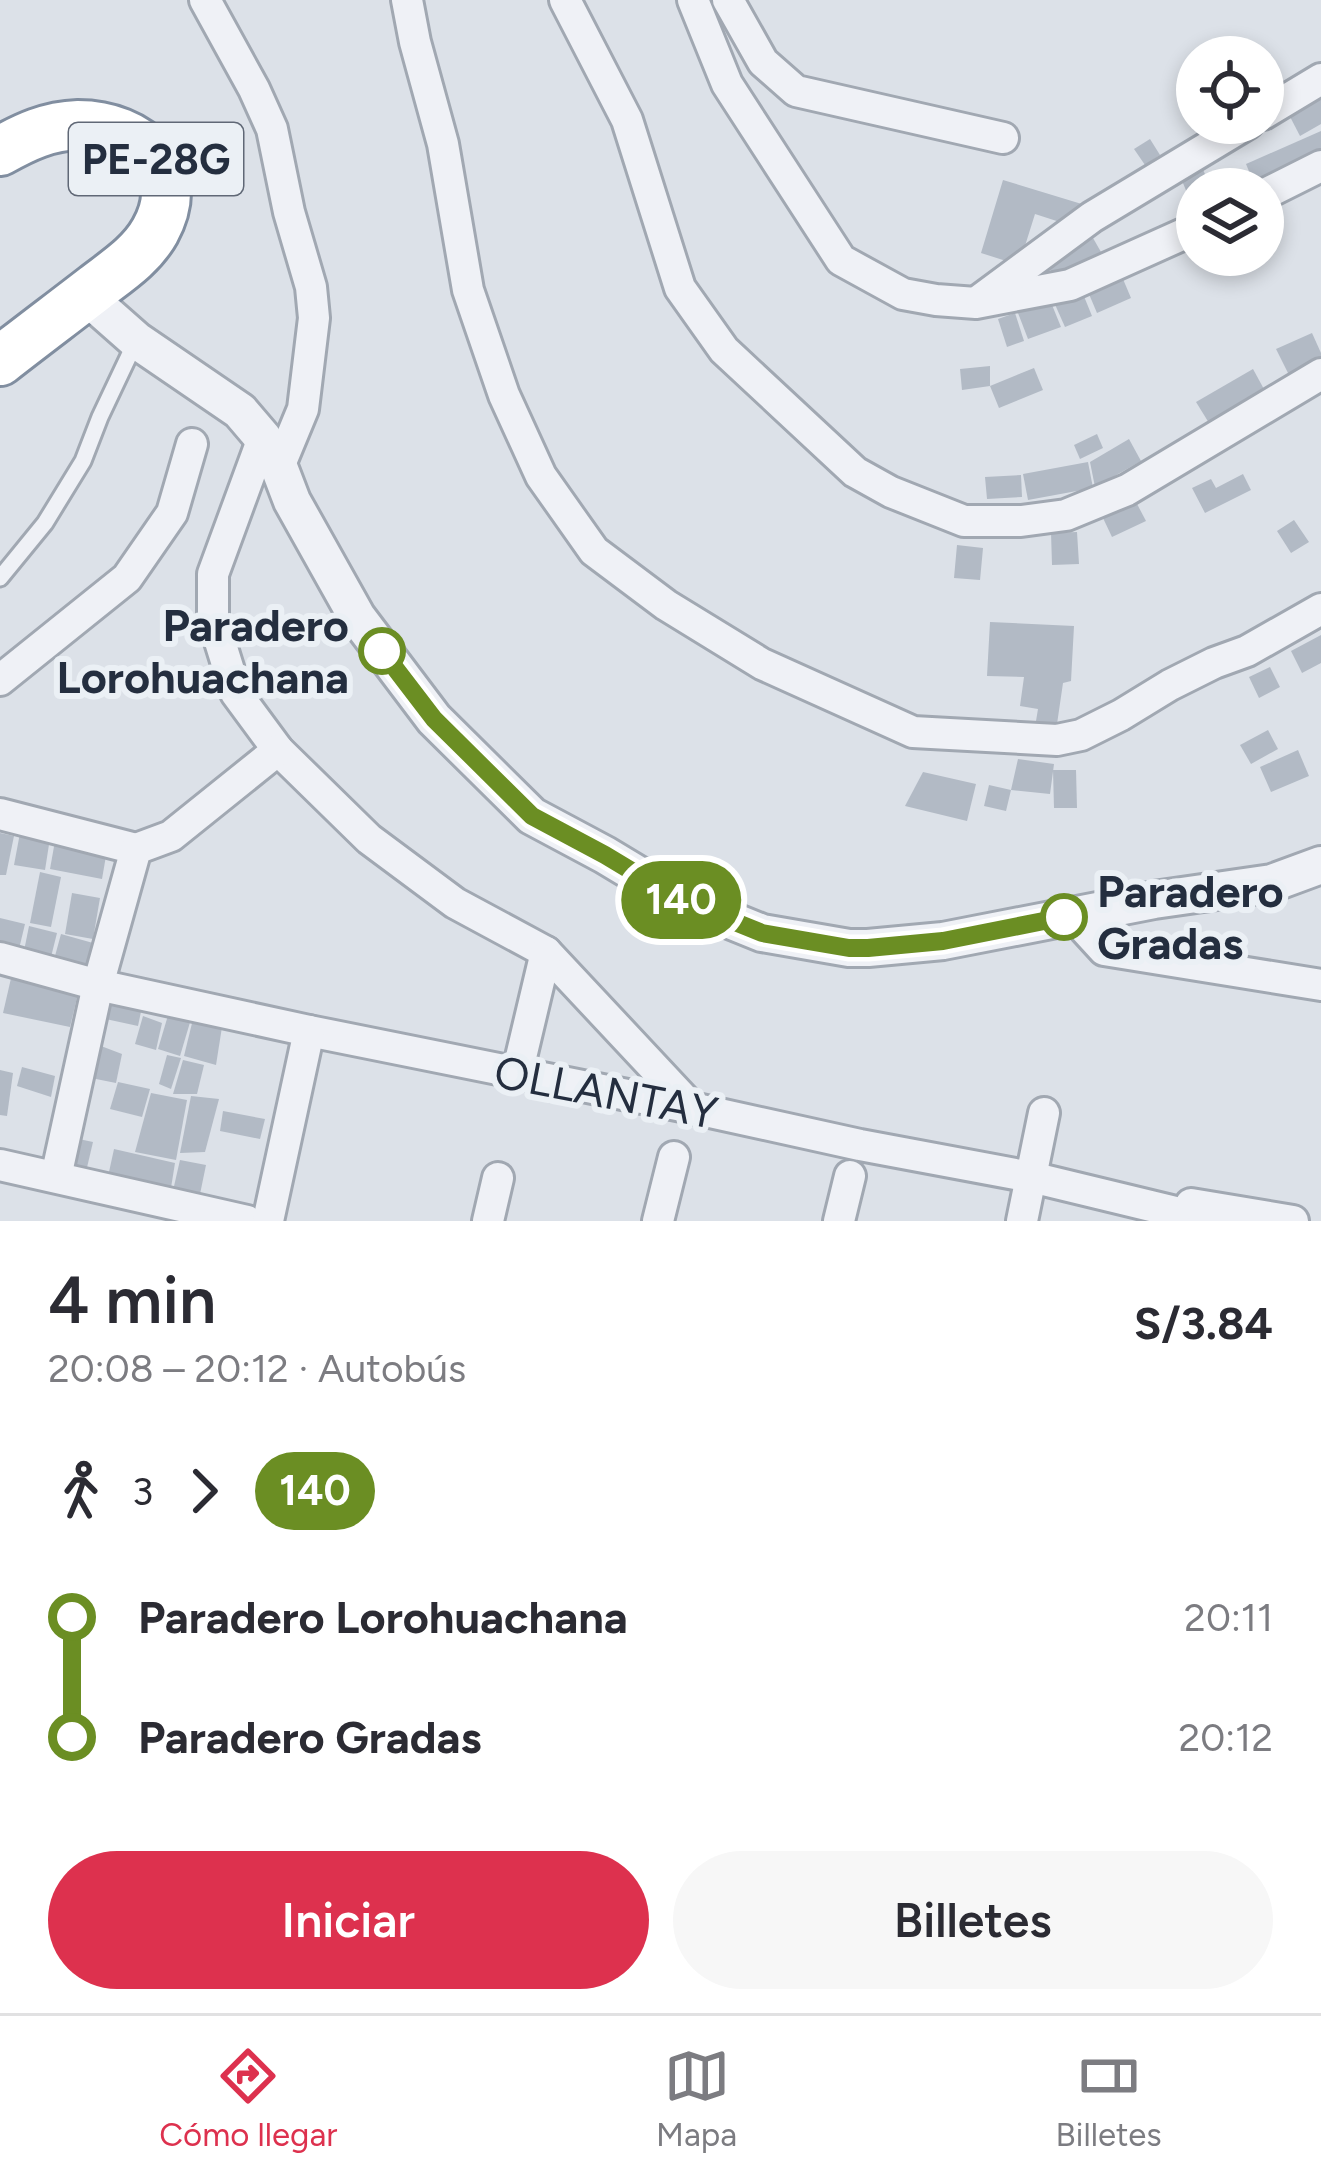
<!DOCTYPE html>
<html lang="es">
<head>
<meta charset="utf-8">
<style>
  :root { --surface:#fff; --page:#f7f7f7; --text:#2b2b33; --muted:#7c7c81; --line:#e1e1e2; --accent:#dd314e }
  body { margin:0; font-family:Figtree,sans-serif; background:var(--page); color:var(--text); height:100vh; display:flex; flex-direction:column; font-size:45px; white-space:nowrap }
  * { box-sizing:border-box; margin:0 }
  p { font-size:39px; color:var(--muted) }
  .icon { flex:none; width:66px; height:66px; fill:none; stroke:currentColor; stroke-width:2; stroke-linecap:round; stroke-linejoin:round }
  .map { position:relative; height:1221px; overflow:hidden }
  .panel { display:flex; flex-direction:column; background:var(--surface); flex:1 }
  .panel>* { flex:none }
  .badge { padding:0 24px; border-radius:39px; font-size:42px; line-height:78px }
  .tools { position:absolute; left:1176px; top:36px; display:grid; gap:24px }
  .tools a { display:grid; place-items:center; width:108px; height:108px; border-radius:50%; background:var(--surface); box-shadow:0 6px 18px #0003; font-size:60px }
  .map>.badge { position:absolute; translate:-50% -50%; box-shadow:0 0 0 6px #fff }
  .legs { display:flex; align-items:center; gap:18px; height:132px; padding:0 48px; font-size:39px }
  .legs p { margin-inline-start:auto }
  .summary { display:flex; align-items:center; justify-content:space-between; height:204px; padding:0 48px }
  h1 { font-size:66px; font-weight:600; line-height:90px }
  .primary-button { display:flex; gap:24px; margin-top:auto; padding:24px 48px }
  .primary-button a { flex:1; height:138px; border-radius:72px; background:var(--accent); color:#fff; font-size:48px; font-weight:600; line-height:138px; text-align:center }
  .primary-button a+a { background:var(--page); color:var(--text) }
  ul { padding:0 48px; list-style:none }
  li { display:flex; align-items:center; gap:42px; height:120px; font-size:45px }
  li i { display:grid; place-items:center; width:18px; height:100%; margin:0 15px; background:currentColor }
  li i::after { content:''; width:30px; height:30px; margin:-15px; border:9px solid; border-radius:50%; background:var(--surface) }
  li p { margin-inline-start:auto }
  li:first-child i { background:linear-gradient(#0000 50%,currentColor 0) }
  li:last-child i { background:linear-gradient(currentColor 50%,#0000 0) }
  .dock { display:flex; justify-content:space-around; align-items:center; height:168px; border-top:3px solid var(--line); background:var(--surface); font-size:33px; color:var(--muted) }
  .dock a { display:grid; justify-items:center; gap:6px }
  .dock .active { color:var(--accent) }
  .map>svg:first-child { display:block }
  .building { fill:#b2bac5 }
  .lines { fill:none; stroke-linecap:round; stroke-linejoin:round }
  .service-casing { stroke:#a1a8b2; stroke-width:21 }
  .minor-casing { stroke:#a1a8b2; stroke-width:36 }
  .tertiary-casing { stroke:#a1a8b2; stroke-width:42 }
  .trunk-casing { stroke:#818ea0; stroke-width:54 }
  .service { stroke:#eff1f6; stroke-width:15 }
  .minor { stroke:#eff1f6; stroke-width:30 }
  .tertiary { stroke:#eff1f6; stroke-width:36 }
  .trunk { stroke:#fff; stroke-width:48 }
  .line-1-casing { stroke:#fff; stroke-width:27 }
  .line-1 { stroke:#6b8e23; stroke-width:18 }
  .stop-1-dot { fill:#fff; stroke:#6b8e23; stroke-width:6 }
  .labels { text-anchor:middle; stroke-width:12; stroke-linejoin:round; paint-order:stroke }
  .shield { fill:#ebf0f5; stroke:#606876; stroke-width:3 }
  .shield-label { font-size:42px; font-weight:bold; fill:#242e3f }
  .stop-label { font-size:45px; font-weight:bold; fill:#242e3f; stroke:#ebf0f5; text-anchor:end }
  .street-label { font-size:45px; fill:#242e3f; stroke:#ebf0f5 }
</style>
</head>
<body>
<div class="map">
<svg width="1321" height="1221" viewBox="0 0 1321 1221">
  <rect width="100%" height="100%" fill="#dce1e8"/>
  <g class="building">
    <polygon points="1321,95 1321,124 1300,136 1285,107"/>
    <polygon points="1321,131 1321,156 1255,186 1246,164"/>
    <polygon points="1150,139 1160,155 1145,165 1134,149"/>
    <polygon points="1200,162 1211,189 1197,189 1197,217 1178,171"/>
    <polygon points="1003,180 1085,205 1069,225 1035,214 1019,265 981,253"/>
    <polygon points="1089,231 1101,252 1055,278 1043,257"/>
    <polygon points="1120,272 1131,298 1097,313 1086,287"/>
    <polygon points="1081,289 1092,316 1065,327 1053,300"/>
    <polygon points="1050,300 1061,327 1028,339 1018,313"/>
    <polygon points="1015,313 1024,341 1007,347 998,319"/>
    <polygon points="1312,333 1321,353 1321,365 1291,379 1276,349"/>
    <polygon points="990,366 990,386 962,390 960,369"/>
    <polygon points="1034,368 1043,390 999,408 990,386"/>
    <polygon points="1253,369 1265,391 1209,423 1196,402"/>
    <polygon points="1097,434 1103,448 1080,459 1074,445"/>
    <polygon points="1129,439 1141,461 1095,487 1090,462"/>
    <polygon points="1088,462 1093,488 1028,500 1023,474"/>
    <polygon points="1243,474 1251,490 1205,513 1192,488 1211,479 1216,488"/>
    <polygon points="1021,475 1022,497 987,499 985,477"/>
    <polygon points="1136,502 1146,521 1112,537 1103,518"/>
    <polygon points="1294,520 1309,542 1291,553 1277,531"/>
    <polygon points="1077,532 1079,564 1052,565 1051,533"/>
    <polygon points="957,545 983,548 980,580 954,578"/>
    <polygon points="990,622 1074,626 1071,681 1063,683 1057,724 1036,721 1038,709 1020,706 1024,677 987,676"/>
    <polygon points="1321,635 1321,663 1302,673 1291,651"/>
    <polygon points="1270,667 1280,687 1259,698 1249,677"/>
    <polygon points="1268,730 1278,749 1251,764 1240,745"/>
    <polygon points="1298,750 1309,776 1271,792 1260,767"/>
    <polygon points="1018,759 1054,764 1050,794 1011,790 1006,811 984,806 989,785 1011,790"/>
    <polygon points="1053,770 1076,770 1077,808 1054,808"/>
    <polygon points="923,772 976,784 967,821 905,806"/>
    <polygon points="0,833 14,836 6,875 0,875"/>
    <polygon points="20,833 50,838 45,870 14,865"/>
    <polygon points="55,841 107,850 102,879 50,869"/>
    <polygon points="40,872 61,877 51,927 30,923"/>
    <polygon points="72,893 100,898 93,939 65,934"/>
    <polygon points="0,918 25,924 19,949 0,945"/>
    <polygon points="29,926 57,933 51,957 24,951"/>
    <polygon points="61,934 93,943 87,965 55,956"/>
    <polygon points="12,974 79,989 70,1027 3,1013"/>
    <polygon points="106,995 143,1002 138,1026 101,1018"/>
    <polygon points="169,1012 191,1019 180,1056 158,1049"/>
    <polygon points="143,1016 162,1023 156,1050 135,1044"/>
    <polygon points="193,1019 222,1027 216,1065 184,1056"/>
    <polygon points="101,1046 122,1054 116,1083 91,1078"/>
    <polygon points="167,1055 181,1058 171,1089 159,1084"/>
    <polygon points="183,1060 204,1065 197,1094 173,1094"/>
    <polygon points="22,1067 55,1076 51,1097 17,1086"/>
    <polygon points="0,1070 13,1073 7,1116 0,1115"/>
    <polygon points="118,1082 150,1089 142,1117 110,1109"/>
    <polygon points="151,1093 187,1100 176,1160 135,1152"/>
    <polygon points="191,1096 219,1099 205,1152 180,1153"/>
    <polygon points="223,1111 265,1119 260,1139 220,1131"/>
    <polygon points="74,1138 93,1142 85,1176 66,1170"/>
    <polygon points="114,1149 175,1163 170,1194 107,1181"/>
    <polygon points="180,1160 206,1165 199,1199 172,1195"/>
  </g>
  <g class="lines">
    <defs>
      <polyline id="service" points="0,578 45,523 83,461 100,417 135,343"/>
      <g id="minor">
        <polyline points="205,0 254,89 272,129 289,212 311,287 314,318 303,409 279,467"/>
        <polyline points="407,0 415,42 443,144 468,290 504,395 541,476 594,551 666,605 762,664 913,732 1057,740 1081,735 1121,715 1170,685 1214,663 1247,651 1321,609"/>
        <polyline points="565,0 627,120 680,288 724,350 855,472 891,492 964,521 1021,521 1066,515 1127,490 1321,374"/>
        <polyline points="693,0 727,84 841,260 903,294 936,300 976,303 1070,285 1197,228"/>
        <polyline points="728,0 763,62 796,91 1003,138"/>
        <polyline points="1263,114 1321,79"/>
        <polyline points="1263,195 1321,166"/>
        <polyline points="981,299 1092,217 1248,123"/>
        <polyline points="263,438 213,574 213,619 236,693 278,750 369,839 455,903 546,952 692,1108"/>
        <polyline points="0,680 127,578 172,513 192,444"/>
        <polyline points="0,814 136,849"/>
        <polyline points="1072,915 1104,950 1321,985"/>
        <polyline points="0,958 98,985 309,1031 692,1108 860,1145 1031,1177 1213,1221"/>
        <polyline points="517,1074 546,952"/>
        <polyline points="0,1165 247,1221"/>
        <polyline points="56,1177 98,985 136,849 171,836 278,750"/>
        <polyline points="1191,1204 1293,1221"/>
        <polyline points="268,1221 309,1031"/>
        <polyline points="488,1221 498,1178"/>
        <polyline points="658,1221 674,1157"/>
        <polyline points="839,1221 850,1176"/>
        <polyline points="1022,1221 1044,1113"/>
      </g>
      <polyline id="tertiary" points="85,295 136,340 240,411 263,438 279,467 292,501 357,617 434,719 532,816 605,855 678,899 762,933 849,948 868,948 943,941 1154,900 1272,883 1321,865"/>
      <path id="trunk" d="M0 151C25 137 48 126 78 125 139 125 189 170 155 231 141 256 117 271 95 288 64 312 32 336 0 361"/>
    </defs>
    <use href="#service" class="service-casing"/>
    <use href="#minor" class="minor-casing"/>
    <use href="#tertiary" class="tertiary-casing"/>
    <use href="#trunk" class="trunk-casing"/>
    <use href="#service" class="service"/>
    <use href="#minor" class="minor"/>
    <use href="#tertiary" class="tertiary"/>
    <use href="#trunk" class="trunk"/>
  </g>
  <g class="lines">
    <defs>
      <polyline id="line-1" points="382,651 434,719 532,816 605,855 678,899 762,933 849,948 868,948 943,941 1064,917"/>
    </defs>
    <use href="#line-1" class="line-1-casing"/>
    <use href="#line-1" class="line-1"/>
  </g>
  <g class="stop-1-dot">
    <circle cx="382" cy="651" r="21"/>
    <circle cx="1064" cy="917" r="21"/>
  </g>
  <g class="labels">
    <rect class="shield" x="69" y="123" width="174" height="72" rx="9"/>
    <g class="shield-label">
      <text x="156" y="174">PE-28G</text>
    </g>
    <g class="stop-label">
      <text x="349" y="641">Paradero<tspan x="349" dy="52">Lorohuachana</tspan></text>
      <text x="1097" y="907" text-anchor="start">Paradero<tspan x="1097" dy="52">Gradas</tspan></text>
    </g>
    <g class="street-label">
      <text transform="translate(606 1092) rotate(11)" y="16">OLLANTAY</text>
    </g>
  </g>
</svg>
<div class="tools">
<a><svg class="icon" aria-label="locate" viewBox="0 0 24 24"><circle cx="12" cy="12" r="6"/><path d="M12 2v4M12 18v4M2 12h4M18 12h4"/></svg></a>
<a><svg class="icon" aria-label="layers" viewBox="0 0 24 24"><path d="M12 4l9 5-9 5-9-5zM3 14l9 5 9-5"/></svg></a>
</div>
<b class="badge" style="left:681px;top:900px;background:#6b8e23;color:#fff">140</b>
</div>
<section class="panel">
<div class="summary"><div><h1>4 min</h1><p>20:08 – 20:12 · Autobús</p></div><b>S/3.84</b></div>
<div class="legs"><svg class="icon" aria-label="walk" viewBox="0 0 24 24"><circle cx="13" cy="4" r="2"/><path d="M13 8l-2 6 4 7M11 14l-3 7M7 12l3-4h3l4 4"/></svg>3<svg class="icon" aria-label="forward" viewBox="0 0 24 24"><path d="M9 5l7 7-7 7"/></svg><b class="badge" style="background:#6b8e23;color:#fff">140</b></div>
<ul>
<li><i style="color:#6b8e23"></i><b>Paradero Lorohuachana</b><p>20:11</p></li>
<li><i style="color:#6b8e23"></i><b>Paradero Gradas</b><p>20:12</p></li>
</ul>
<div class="primary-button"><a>Iniciar</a><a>Billetes</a></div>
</section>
<nav class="dock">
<a class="active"><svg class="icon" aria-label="directions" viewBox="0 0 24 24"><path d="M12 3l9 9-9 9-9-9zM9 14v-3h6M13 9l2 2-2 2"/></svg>Cómo llegar</a>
<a><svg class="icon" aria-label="map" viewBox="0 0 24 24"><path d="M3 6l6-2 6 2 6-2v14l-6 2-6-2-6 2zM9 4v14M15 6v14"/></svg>Mapa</a>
<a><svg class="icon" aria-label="tickets" viewBox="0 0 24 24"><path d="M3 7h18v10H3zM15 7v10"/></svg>Billetes</a>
</nav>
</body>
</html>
